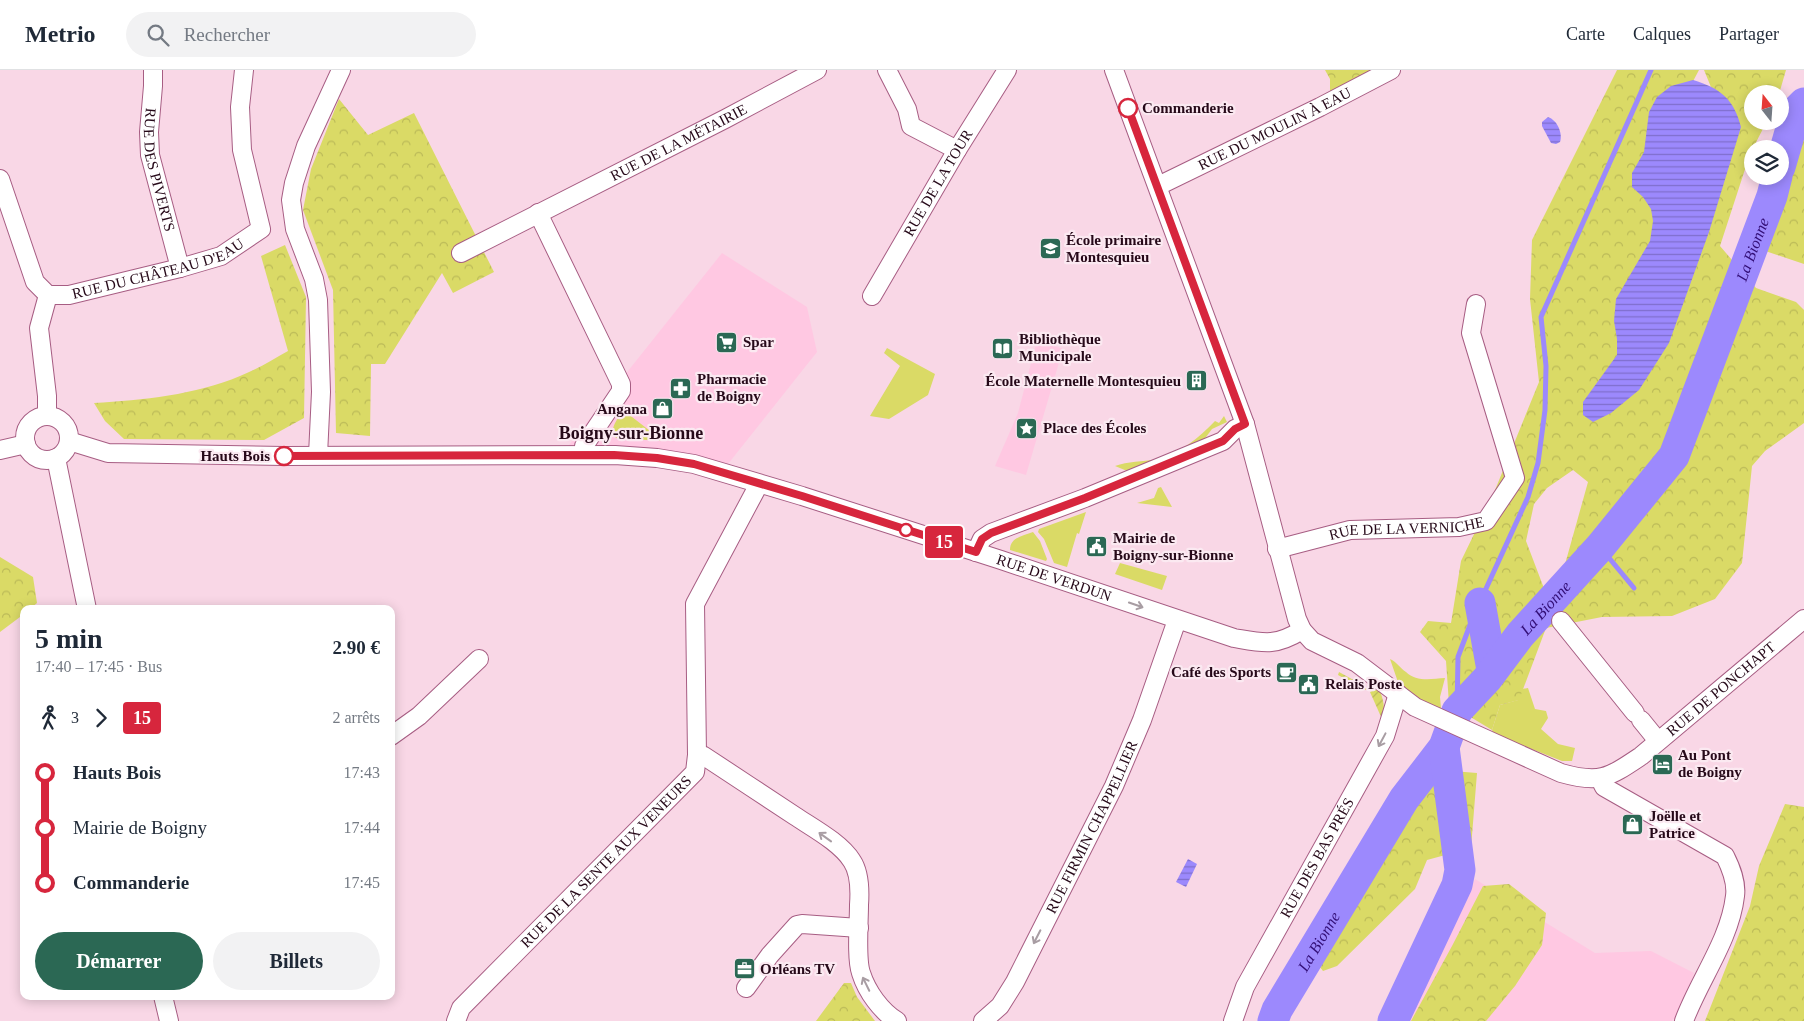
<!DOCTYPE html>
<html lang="fr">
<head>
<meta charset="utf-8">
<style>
  :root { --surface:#fff; --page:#f2f2f3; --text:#1f2937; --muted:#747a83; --line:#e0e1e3; --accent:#2b6854 }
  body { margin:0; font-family:Georgia,serif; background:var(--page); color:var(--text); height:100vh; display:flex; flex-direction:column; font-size:19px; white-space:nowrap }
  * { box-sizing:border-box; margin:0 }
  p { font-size:16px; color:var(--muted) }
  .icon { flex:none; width:28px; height:28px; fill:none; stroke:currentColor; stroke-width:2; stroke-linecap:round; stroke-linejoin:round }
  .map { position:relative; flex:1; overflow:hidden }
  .details { position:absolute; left:20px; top:535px; width:375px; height:395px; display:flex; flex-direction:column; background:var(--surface); border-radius:10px; box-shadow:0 2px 12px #0003 }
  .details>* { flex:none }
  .badge { padding:0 10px; border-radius:4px; font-size:18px; line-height:32px }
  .needle { width:32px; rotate:343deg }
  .buttons { position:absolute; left:1744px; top:15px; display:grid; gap:10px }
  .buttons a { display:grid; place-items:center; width:45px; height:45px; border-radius:50%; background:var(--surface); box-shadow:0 2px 12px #0003; font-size:25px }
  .map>.badge { position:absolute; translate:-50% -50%; box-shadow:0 0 0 2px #fff }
  .legs { display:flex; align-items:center; gap:8px; height:55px; padding:0 15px; font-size:16px }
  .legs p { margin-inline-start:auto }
  .headline { display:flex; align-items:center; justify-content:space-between; height:85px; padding:0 15px }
  h1 { font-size:28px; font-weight:700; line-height:38px }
  .primary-button { display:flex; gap:10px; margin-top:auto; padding:10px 15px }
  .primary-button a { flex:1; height:58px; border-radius:30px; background:var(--accent); color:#fff; font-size:20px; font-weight:700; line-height:58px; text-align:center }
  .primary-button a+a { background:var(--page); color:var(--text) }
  ul { padding:0 15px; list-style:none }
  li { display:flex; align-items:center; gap:18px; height:55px; font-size:19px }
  li i { display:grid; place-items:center; width:8px; height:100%; margin:0 6px; background:currentColor }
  li i::after { content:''; width:12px; height:12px; margin:-6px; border:4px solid; border-radius:50%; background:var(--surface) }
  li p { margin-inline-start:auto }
  li:first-child i { background:linear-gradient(#0000 50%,currentColor 0) }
  li:last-child i { background:linear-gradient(currentColor 50%,#0000 0) }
  header { display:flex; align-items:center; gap:30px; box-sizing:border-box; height:70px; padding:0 25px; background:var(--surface); border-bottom:1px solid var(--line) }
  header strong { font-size:24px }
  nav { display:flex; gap:28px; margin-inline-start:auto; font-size:18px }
  .search { width:350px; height:45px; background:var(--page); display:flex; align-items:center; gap:12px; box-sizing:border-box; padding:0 18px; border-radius:28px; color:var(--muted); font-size:19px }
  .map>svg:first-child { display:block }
  .built { fill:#ffc8e2 }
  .grass { fill:#dada66 }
  .forest { fill:url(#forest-crowns); fill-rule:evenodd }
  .garden { fill:url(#garden-furrows) }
  .water { fill:url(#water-rules) }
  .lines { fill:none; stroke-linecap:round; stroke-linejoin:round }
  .stream { stroke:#9c89fd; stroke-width:5 }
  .river { stroke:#9c89fd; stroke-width:31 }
  .minor-casing { stroke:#a75d83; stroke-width:20 }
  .minor { stroke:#fff; stroke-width:18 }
  .oneway { stroke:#a89da3 }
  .line-1-casing { stroke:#fff; stroke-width:11 }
  .line-1 { stroke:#d7263d; stroke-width:8 }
  .stop-1-dot { fill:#fff; stroke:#d7263d; stroke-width:2.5 }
  .labels { text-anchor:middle; stroke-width:4.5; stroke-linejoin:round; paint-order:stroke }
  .stop-label { font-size:15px; font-weight:bold; fill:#260919; stroke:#fbe9f1; text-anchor:start }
  .street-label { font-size:15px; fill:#260919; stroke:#fbe9f1 }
  .poi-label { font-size:15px; font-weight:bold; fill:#260919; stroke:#fbe9f1; text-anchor:start }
  .water-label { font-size:16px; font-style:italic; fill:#320e76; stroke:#fbe9f1 }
  .quarter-label { font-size:18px; font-weight:bold; fill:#260919; stroke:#fbe9f1 }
</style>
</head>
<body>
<header>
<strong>Metrio</strong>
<div class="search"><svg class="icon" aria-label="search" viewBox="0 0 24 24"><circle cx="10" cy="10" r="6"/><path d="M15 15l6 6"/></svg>Rechercher</div>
<nav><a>Carte</a><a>Calques</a><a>Partager</a></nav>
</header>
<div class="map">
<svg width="1804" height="951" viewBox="0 0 1804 951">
  <defs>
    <pattern id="forest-crowns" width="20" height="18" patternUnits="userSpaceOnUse" patternTransform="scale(1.25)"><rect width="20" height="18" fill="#dada66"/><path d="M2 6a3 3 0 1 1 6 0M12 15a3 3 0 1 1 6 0" fill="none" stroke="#bbba58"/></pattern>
    <pattern id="garden-furrows" width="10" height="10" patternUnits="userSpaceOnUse" patternTransform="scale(1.25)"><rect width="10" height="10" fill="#dada66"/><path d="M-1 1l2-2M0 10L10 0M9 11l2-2" fill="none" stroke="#bbba58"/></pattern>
    <pattern id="water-rules" width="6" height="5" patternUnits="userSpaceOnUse" patternTransform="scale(1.25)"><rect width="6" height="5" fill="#9c89fd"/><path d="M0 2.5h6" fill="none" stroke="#7f6ecc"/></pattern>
  </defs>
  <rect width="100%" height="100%" fill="#f9d7e6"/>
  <g class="built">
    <polygon points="722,183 807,237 817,282 728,394 569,375"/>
    <polygon points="1037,270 1063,279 1026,405 995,396 1018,343"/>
    <polygon points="1475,809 1595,883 1651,881 1694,903 1677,949 1673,949 1672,951 1404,951"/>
  </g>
  <g class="grass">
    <polygon points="887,278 935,304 928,325 889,349 870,346 900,296 884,283"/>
    <path d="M623 340 654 364 664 358 669 359 670 362 663 371 616 368C608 359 618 349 623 340Z"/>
    <path d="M1224 346 1227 352 1212 359 1200 375 1132 403 1115 396C1128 391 1142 392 1157 389 1180 383 1199 368 1215 351L1219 353Z"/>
    <polygon points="1161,417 1172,437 1137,433 1154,428 1158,418"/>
    <polygon points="1086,442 1079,464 1077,463 1067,497 1054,493 1044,469 1038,462 1039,459"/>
    <path d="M1033 462 1040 471 1047 489 1046 491 1010 480C1010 467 1023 466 1033 462Z"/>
    <polygon points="1120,493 1167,506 1162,520 1115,504"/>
    <path d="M1390 589C1397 592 1400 598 1406 602 1416 612 1431 609 1445 608L1440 627 1441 638 1439 640 1417 628 1399 615Z"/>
    <polygon points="1528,618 1535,639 1546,641 1548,648 1541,659 1558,674 1575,678 1572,691 1562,691 1494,664 1492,660 1500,635 1518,630 1522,619"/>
  </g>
  <g class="forest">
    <polygon points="1325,0 1382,0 1330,25 1330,9"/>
    <path d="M1617 0H1699L1690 17 1726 54 1704 0H1786L1779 24H1752V51H1767L1750 84 1720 176 1756 218 1796 232 1804 240V353L1765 381 1752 396 1742 493 1715 529 1672 546 1602 547 1546 558 1519 630 1500 635 1492 660 1449 634 1446 591 1420 562 1428 551 1451 553 1461 491 1493 425 1539 312 1530 229 1532 170ZM1573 400 1588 412 1562 505 1545 521 1526 471 1534 434 1547 418Z"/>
    <polygon points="339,29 368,65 414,43 494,202 453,223 442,203 385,294 371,294 370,366 336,363 333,220 303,140 311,99"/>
    <polygon points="1804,39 1804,194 1739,172 1771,106 1780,106 1780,88"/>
    <path d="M285 175 306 227 304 348 264 370 124 369 105 351 94 333C143 330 195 325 240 306 256 300 272 290 288 281L261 186Z"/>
    <polygon points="0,487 33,507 37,533 30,539 24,539 24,544 0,562"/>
    <polygon points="1416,698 1477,703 1471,778 1427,790 1415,819 1337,896 1323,901 1306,879 1329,828 1365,779"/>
    <polygon points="1785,734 1804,737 1804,951 1705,951 1750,836 1759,796"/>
    <polygon points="1509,814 1546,843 1542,875 1515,916 1486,951 1411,951 1452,876 1483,816"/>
    <polygon points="844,913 851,913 857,927 875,951 816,951"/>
  </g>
  <g class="garden">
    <polygon points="1339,602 1359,613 1367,619 1365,620 1338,605"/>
    <path d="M1379 618C1383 629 1386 638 1382 649L1370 622Z"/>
  </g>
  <g class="water">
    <path d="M1693 10C1720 18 1734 29 1741 57L1709 162 1669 273 1639 320 1611 343 1593 352 1583 345V332L1617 285V269L1614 251 1616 229 1650 171 1653 151 1651 139 1643 127 1632 117V103L1644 82 1649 42 1657 27 1671 16Z"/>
    <path d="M1548 47C1557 50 1563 63 1560 72L1556 74 1551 73 1542 56V52Z"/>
    <polygon points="1188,789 1197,794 1186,817 1176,812"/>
  </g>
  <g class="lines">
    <g class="stream">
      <polyline points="1600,477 1634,518"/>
      <polyline points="1457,641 1458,587 1473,547 1528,427 1538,393 1545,340 1546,296 1541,247 1651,0"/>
    </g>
    <g class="river">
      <polyline points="1780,97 1796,41 1804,33"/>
      <polyline points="1480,533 1492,600"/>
      <path id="s1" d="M1273 951 1277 940 1404 729 1444 677 1457 641 1487 609 1520 565 1600 477 1674 386 1772 126 1777 106"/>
      <polyline points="1393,951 1457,815 1460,800 1444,677"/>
    </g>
    <defs>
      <g id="minor">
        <path id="s2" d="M153 0V16L149 62 150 85 180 198"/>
        <polyline points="887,0 907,39 911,56 957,80"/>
        <path id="s3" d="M1114 0 1245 354 1297 549 1302 560 1312 571 1357 593 1415 637 1561 703C1600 714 1608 708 1641 686L1804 549"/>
        <polyline points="0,109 35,212 48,225"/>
        <path id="s4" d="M1158 116 1320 37 1391 0"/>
        <polyline points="538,143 621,314 621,321 584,376 584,385"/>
        <path id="s5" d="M461 183 725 49 817 0"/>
        <path id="s6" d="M48 225H69L180 198 221 186 261 159 242 80 240 37 244 0"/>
        <path id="s7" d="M872 226 957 80 1007 0"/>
        <polyline points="47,345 47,326 39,258 48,225"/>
        <circle cx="47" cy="368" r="22"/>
        <path id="s8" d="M69 371 108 383 284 386 615 385 657 388 694 394 802 426 1001 490 1234 568C1263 573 1275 577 1302 560"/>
        <polyline points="0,380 26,374"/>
        <polyline points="318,385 321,322 318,230 314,209 295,159 291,130 294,113 306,76 341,0"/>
        <polyline points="56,388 87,539"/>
        <path id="s9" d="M1277 479 1350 460 1459 457 1486 451 1515 408 1471 263 1476 234"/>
        <polyline points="976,482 982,469 991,463 1085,428 1223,371 1235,359 1245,354"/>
        <polyline points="1561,551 1635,643"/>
        <polyline points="1641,650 1658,671"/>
        <polyline points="391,666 419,646 479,589"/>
        <path d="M697 685 704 686C734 706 765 726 795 746 813 758 841 773 852 791 860 803 860 821 859 835 859 852 856 889 861 903 867 922 881 941 897 951"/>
        <path d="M1600 709 1604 717 1725 786C1731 798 1737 812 1735 826 1730 870 1699 910 1684 951"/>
        <polyline points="746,918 770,885 797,855 802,854 859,858"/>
        <polyline points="163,926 169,951"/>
        <path id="s10" d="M456 951 461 938 695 702 697 685 695 534 759 414"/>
        <path id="s11" d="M983 951 1000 936 1015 912 1114 716 1142 650 1177 550"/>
        <path id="s12" d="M1233 951 1245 917 1385 666 1398 624"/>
      </g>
    </defs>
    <use href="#minor" class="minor-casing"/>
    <use href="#minor" class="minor"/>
  </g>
  <defs><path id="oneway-shaft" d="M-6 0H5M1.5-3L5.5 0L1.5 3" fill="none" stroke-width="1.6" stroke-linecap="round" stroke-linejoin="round" transform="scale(1.25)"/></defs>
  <g class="oneway">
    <use href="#oneway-shaft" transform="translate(1136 535) rotate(19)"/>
    <use href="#oneway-shaft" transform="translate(1382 670) rotate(118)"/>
    <use href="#oneway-shaft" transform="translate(825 767) rotate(-144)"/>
    <use href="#oneway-shaft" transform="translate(1037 867) rotate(117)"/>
    <use href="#oneway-shaft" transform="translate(866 914) rotate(-116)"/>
  </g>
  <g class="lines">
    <defs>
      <polyline id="line-1" points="284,386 614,385 657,388 694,394 802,426 976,482 982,469 991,463 1085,428 1223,371 1235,359 1245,354 1128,38"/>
    </defs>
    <use href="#line-1" class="line-1-casing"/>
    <use href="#line-1" class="line-1"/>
  </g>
  <defs>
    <symbol id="school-square" viewBox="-11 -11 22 22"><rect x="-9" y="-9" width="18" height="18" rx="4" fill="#2b6854" stroke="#fbe9f1"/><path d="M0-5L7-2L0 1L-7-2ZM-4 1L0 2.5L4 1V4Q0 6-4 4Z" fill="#fff"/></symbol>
    <symbol id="supermarket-square" viewBox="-11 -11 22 22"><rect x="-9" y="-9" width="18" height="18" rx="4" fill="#2b6854" stroke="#fbe9f1"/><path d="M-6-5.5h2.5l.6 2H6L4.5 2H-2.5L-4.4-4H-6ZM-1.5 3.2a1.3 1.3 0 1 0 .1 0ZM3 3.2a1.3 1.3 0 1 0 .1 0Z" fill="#fff"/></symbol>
    <symbol id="library-square" viewBox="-11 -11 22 22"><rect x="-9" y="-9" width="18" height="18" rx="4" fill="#2b6854" stroke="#fbe9f1"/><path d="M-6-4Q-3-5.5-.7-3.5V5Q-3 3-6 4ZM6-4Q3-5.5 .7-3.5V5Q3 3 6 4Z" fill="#fff"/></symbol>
    <symbol id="building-square" viewBox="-11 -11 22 22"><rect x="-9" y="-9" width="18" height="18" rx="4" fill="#2b6854" stroke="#fbe9f1"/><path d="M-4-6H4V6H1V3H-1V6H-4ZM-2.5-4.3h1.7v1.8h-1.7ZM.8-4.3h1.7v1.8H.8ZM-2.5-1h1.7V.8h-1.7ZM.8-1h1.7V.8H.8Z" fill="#fff"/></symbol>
    <symbol id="pharmacy-square" viewBox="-11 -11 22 22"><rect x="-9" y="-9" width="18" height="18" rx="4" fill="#2b6854" stroke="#fbe9f1"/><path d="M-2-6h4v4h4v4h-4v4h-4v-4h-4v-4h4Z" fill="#fff"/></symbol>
    <symbol id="shop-square" viewBox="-11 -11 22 22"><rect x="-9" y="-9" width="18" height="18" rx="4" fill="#2b6854" stroke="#fbe9f1"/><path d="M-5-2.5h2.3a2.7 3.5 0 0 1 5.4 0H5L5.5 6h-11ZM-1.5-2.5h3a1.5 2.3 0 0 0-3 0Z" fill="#fff"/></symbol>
    <symbol id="sight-square" viewBox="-11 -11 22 22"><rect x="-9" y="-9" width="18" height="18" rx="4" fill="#2b6854" stroke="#fbe9f1"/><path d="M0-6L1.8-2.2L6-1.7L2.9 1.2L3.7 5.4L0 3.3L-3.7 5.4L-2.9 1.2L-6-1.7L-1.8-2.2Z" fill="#fff"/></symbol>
    <symbol id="civic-square" viewBox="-11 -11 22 22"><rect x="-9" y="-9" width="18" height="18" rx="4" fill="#2b6854" stroke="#fbe9f1"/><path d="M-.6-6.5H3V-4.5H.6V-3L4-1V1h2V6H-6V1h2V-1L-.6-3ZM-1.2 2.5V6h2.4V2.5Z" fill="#fff"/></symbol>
    <symbol id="cafe-square" viewBox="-11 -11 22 22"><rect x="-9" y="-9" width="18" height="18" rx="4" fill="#2b6854" stroke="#fbe9f1"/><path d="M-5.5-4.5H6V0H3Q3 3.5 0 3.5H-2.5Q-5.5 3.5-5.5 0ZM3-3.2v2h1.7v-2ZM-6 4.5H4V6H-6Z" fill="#fff"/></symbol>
    <symbol id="hotel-square" viewBox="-11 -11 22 22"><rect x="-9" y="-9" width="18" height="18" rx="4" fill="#2b6854" stroke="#fbe9f1"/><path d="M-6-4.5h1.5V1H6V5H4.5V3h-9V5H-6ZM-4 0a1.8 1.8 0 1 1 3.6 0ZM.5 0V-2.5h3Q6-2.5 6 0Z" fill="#fff"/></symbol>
    <symbol id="office-square" viewBox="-11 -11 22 22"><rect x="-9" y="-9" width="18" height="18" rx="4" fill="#2b6854" stroke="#fbe9f1"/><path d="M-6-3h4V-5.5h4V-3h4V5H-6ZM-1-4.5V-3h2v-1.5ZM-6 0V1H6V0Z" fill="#fff"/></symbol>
  </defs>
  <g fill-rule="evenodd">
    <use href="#school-square" x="1038" y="166" width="25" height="25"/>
    <use href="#supermarket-square" x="714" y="260" width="25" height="25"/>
    <use href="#library-square" x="990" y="266" width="25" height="25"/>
    <use href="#building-square" x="1184" y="298" width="25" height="25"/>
    <use href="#pharmacy-square" x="668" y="306" width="25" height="25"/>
    <use href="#shop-square" x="650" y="326" width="25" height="25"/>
    <use href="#sight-square" x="1014" y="346" width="25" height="25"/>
    <use href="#civic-square" x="1084" y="464" width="25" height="25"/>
    <use href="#cafe-square" x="1274" y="590" width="25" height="25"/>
    <use href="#civic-square" x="1296" y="602" width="25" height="25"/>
    <use href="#hotel-square" x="1650" y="682" width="25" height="25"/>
    <use href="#shop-square" x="1620" y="742" width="25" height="25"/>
    <use href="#office-square" x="732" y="886" width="25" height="25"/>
  </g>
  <g class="stop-1-dot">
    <circle cx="1128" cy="38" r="9"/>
    <circle cx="284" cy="386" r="9"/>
    <circle cx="906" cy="460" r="6"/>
  </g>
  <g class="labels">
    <g class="stop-label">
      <text x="1142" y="43">Commanderie</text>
      <text x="270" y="391" text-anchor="end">Hauts Bois</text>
    </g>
    <g class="street-label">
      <text dy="5" stroke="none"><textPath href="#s4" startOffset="130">RUE DU MOULIN À EAU</textPath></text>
      <text dy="5" stroke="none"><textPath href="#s5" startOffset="244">RUE DE LA MÉTAIRIE</textPath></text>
      <text dy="5" stroke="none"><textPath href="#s2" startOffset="101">RUE DES PIVERTS</textPath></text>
      <text dy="5" stroke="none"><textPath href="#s7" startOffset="131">RUE DE LA TOUR</textPath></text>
      <text dy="5" stroke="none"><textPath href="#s6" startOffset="114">RUE DU CHÂTEAU D'EAU</textPath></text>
      <text dy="5" stroke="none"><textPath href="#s9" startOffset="132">RUE DE LA VERNICHE</textPath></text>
      <text dy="5" stroke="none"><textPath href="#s8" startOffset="1005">RUE DE VERDUN</textPath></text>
      <text dy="5" stroke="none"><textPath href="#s3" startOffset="1080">RUE DE PONCHAPT</textPath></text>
      <text dy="5" stroke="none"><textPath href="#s11" startOffset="224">RUE FIRMIN CHAPPELLIER</textPath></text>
      <text dy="5" stroke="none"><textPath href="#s12" startOffset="184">RUE DES BAS PRÉS</textPath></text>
      <text dy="5" stroke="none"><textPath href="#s10" startOffset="220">RUE DE LA SENTE AUX VENEURS</textPath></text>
    </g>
    <g class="poi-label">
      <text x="1066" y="175">École primaire<tspan x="1066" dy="17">Montesquieu</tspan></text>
      <text x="1019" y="274">Bibliothèque<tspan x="1019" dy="17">Municipale</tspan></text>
      <text x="743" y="277">Spar</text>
      <text x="697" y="314">Pharmacie<tspan x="697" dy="17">de Boigny</tspan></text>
      <text x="1181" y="316" text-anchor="end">École Maternelle Montesquieu</text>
      <text x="647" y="344" text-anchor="end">Angana</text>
      <text x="1043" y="363">Place des Écoles</text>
      <text x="1113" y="473">Mairie de<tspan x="1113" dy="17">Boigny-sur-Bionne</tspan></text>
      <text x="1271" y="607" text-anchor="end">Café des Sports</text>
      <text x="1325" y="619">Relais Poste</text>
      <text x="1678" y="690">Au Pont<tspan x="1678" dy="17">de Boigny</tspan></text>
      <text x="1649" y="751">Joëlle et<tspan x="1649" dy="17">Patrice</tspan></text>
      <text x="760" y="904">Orléans TV</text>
    </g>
    <g class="water-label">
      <text dy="6" stroke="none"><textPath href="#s1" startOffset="918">La Bionne</textPath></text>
      <text dy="6" stroke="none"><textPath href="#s1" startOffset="498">La Bionne</textPath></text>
      <text dy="6" stroke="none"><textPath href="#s1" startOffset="92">La Bionne</textPath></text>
    </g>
    <g class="quarter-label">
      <text x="631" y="369">Boigny-sur-Bionne</text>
    </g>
  </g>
</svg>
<div class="buttons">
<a><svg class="needle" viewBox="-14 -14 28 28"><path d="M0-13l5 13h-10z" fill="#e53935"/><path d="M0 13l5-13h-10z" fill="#747a83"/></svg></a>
<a><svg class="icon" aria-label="layers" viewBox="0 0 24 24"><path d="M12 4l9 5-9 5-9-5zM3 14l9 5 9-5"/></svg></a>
</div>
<b class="badge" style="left:944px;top:472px;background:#d7263d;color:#fff">15</b>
<section class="details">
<div class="headline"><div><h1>5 min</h1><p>17:40 – 17:45 · Bus</p></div><b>2.90 €</b></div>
<div class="legs"><svg class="icon" aria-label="walk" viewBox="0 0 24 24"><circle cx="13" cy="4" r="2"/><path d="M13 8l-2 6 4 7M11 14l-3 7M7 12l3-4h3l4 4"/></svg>3<svg class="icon" aria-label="forward" viewBox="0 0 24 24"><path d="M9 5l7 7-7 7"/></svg><b class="badge" style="background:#d7263d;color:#fff">15</b><p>2 arrêts</p></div>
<ul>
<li><i style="color:#d7263d"></i><b>Hauts Bois</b><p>17:43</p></li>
<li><i style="color:#d7263d"></i><span>Mairie de Boigny</span><p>17:44</p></li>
<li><i style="color:#d7263d"></i><b>Commanderie</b><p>17:45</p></li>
</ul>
<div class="primary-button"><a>Démarrer</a><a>Billets</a></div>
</section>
</div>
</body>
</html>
